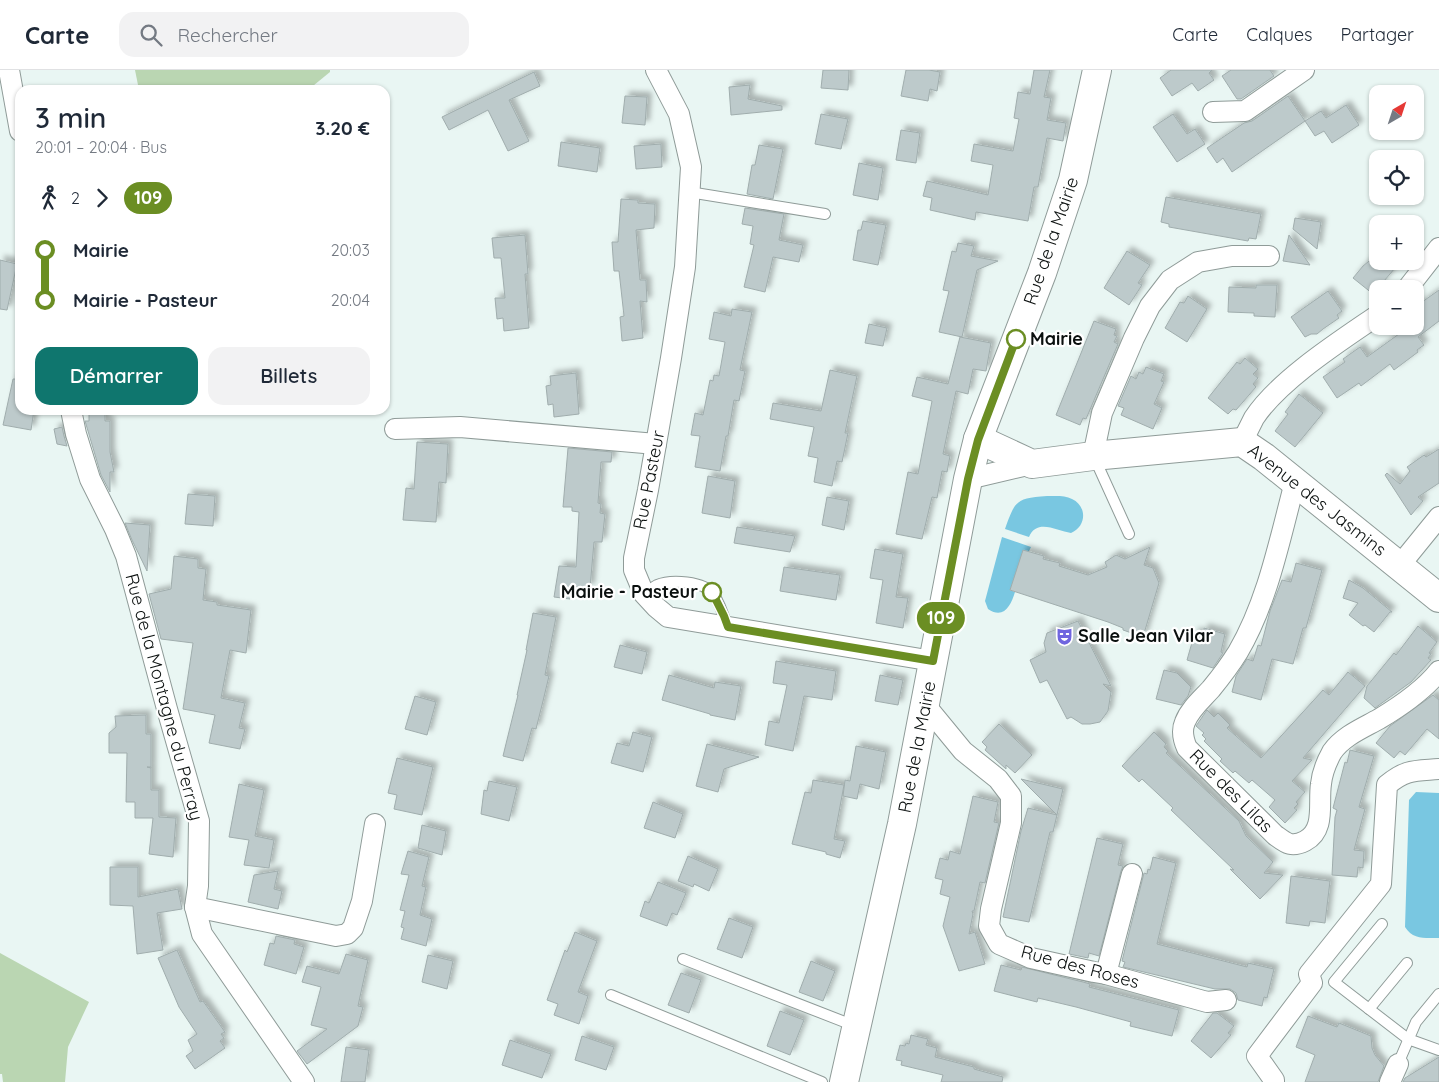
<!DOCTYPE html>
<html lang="fr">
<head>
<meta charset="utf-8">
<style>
  :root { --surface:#fff; --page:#f2f2f3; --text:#1f2937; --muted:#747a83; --line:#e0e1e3; --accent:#0f766e }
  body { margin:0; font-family:Quicksand,sans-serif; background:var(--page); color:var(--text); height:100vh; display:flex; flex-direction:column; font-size:19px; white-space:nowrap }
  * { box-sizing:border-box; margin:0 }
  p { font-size:16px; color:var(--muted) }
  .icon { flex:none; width:28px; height:28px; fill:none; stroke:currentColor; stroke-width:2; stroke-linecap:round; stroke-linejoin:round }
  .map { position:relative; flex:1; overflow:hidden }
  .side { position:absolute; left:15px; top:15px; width:375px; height:330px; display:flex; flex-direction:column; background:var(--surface); border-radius:15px; box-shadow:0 1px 4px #0004 }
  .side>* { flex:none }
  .badge { padding:0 10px; border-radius:16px; font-size:18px; line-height:32px }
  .needle { width:32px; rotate:39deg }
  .buttons { position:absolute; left:1369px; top:15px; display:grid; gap:10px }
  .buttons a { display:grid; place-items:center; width:55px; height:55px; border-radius:10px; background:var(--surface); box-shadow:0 1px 4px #0004; font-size:25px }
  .map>.badge { position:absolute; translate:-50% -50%; box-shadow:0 0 0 2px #fff }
  .legs { display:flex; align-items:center; gap:8px; height:55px; padding:0 20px; font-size:16px }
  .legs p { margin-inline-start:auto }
  .headline { display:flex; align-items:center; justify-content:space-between; height:85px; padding:0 20px }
  h1 { font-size:28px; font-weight:600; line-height:38px }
  .action { display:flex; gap:10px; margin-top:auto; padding:10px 20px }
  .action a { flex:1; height:58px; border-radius:15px; background:var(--accent); color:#fff; font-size:20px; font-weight:600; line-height:58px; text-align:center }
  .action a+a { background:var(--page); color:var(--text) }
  ul { padding:0 20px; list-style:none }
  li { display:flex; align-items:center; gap:18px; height:50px; font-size:19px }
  li i { display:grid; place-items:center; width:8px; height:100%; margin:0 6px; background:currentColor }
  li i::after { content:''; width:12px; height:12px; margin:-6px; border:4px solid; border-radius:50%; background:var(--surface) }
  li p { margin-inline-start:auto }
  li:first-child i { background:linear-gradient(#0000 50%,currentColor 0) }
  li:last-child i { background:linear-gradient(currentColor 50%,#0000 0) }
  header { display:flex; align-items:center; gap:30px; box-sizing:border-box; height:70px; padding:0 25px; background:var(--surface); border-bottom:1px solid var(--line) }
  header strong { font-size:24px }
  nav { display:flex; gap:28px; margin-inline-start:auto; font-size:18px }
  .search { width:350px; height:45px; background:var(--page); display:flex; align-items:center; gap:12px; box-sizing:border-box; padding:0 18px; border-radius:15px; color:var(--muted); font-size:19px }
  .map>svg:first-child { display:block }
  .green { fill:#bad6b2 }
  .water { fill:#79c7e1 }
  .building { fill:#bdcacb; stroke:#a0adad; filter:url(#shadow) }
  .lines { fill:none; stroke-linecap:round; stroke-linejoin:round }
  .lane-casing { stroke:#8f9b98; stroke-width:12 }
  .street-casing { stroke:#8f9b98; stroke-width:22 }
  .secondary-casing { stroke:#8f9b98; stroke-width:30 }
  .lane { stroke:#fff; stroke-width:10 }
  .street { stroke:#fff; stroke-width:20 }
  .secondary { stroke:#fff; stroke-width:28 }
  .line-1-casing { stroke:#fff; stroke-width:11 }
  .line-1 { stroke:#6b8e23; stroke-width:8 }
  .stop-1-dot { fill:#fff; stroke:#6b8e23; stroke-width:2.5 }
  .labels { text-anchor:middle; stroke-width:4.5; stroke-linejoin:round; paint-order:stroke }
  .street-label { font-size:18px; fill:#0b100f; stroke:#fff }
  .stop-label { font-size:18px; font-weight:bold; fill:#0b100f; stroke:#fff; text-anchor:start }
  .poi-label { font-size:18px; font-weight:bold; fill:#0b100f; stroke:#fff; text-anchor:start }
</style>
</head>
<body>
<header>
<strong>Carte</strong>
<div class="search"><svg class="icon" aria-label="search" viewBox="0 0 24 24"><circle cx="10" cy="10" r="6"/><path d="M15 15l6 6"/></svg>Rechercher</div>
<nav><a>Carte</a><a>Calques</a><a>Partager</a></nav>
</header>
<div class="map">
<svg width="1439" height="1012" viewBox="0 0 1439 1012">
  <defs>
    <filter id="shadow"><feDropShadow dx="4.5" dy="-4.5" stdDeviation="2.5" flood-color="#0004"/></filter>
  </defs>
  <rect width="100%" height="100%" fill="#e9f6f3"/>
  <g class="green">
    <polygon points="135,0 330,0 330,2 308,20 139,20"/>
    <polygon points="0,883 89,932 68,977 65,1012 3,1012 2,1004 0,1004"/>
  </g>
  <g class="water">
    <path d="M1047 426C1055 426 1065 425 1072 429 1087 436 1087 456 1071 463 1057 461 1037 448 1029 467L1005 459C1015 431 1016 428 1047 426Z"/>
    <path d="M1002 467 1031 477 1010 520 1015 522C1011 535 1004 550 988 539L985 531Z"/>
    <path d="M1416 722 1439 723V868C1426 868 1413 870 1405 857L1409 730Z"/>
  </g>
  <g class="building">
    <polygon points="823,0 849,0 848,20 821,18"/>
    <polygon points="906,0 929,0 940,2 937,21 930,19 928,31 901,26"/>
    <polygon points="1034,0 1050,0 1044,27 1051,28 1047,50 1066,53 1063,71 1047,68 1038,117 1034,117 1028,151 976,142 975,150 930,140 932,128 923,126 927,111 988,125 993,95 971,91 974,74 1013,81 1019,49 1014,48 1018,22 1030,24"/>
    <polygon points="1171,0 1212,0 1209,3 1214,10 1198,21 1192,13 1172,26 1160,8"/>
    <polygon points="1231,0 1270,0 1274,6 1241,29 1237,29 1222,6"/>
    <polygon points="534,2 540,16 509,30 529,71 508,81 488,40 449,60 442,47"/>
    <polygon points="750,15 748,29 782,36 782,40 731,45 729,17"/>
    <polygon points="625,26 647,27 645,55 622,53"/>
    <polygon points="1288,26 1305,51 1321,41 1326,48 1346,35 1359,55 1332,73 1324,61 1315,66 1305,51 1232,102 1223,88 1217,93 1207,78 1244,53 1252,51"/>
    <polygon points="821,44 848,49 841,79 815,74"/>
    <polygon points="1173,44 1187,64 1195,59 1205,74 1177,92 1153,57"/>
    <polygon points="901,60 920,63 916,93 896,90"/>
    <polygon points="561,72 600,78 597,102 558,96"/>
    <polygon points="661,74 662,97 636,99 634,76"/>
    <polygon points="759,75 783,79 773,129 747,124 752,95 755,95"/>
    <polygon points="859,93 883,98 878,130 853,125"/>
    <polygon points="1166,127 1261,144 1256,169 1249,168 1248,171 1169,157 1169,154 1161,152"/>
    <polygon points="621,129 638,130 638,133 655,134 654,158 636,160 640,210 646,210 647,232 640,231 643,268 622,271 620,247 624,246 619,201 614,201 612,172 618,172"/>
    <polygon points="745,138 784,144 779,170 803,175 799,192 773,187 765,222 744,217 754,175 750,174 753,156 742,154"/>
    <polygon points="1295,148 1321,152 1317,179 1293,159"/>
    <polygon points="863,151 886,155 878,195 853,190 858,160 861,160"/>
    <polygon points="525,165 528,204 525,204 529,258 504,261 503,248 497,249 495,228 505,228 501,188 494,188 492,168"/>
    <polygon points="1289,165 1310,195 1283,191"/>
    <polygon points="958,173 974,176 971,186 998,191 977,200 962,267 939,262 949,221 943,220 952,181 956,182"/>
    <polygon points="1127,181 1150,195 1138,213 1142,215 1129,235 1104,218"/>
    <polygon points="0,190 17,194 7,240 0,239"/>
    <polygon points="1369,191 1401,191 1373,224 1353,208 1363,196"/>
    <polygon points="1256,215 1277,215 1275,247 1254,246 1254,243 1228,242 1229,217 1256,218"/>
    <polygon points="1439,220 1439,251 1418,267 1424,275 1417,280 1418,282 1394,300 1390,294 1361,316 1359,313 1337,328 1323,307 1345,292 1343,289 1360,277 1367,287 1410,256 1415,263 1415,237"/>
    <polygon points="1328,221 1342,241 1337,245 1339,248 1323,259 1317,264 1311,264 1305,267 1291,247"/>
    <polygon points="1188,226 1207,239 1187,272 1165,258 1180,232 1184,233"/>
    <polygon points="732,239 752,242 740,300 745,301 739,331 734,330 728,366 726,366 720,401 695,397 700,366 691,365 695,343 703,345 710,310 713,311 714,305 719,306 725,272 709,269 714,242 731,246"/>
    <polygon points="1094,251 1116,259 1114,265 1117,266 1114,272 1118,274 1086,349 1083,348 1080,355 1056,345"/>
    <polygon points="869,254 887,258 883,276 865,273"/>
    <polygon points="960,267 991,273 986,301 973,299 968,324 956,321 943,384 950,386 947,402 942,401 937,428 932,427 922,469 896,464 908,402 918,404 932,331 912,326 917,307 948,314"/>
    <polygon points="1245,288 1258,299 1253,304 1258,308 1253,314 1256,317 1236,340 1233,339 1228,344 1208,328 1237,292 1240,294"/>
    <polygon points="1146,297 1164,304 1161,311 1164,312 1154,334 1162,338 1153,359 1121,345 1124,338 1118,336 1131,306 1136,309 1139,302 1143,304"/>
    <polygon points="830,300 857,306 845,363 848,363 842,392 837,391 832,416 814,412 818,388 808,386 814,357 770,349 773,333 821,341"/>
    <polygon points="576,303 579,344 554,347 553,334 548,335 546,316 551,315 550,306"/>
    <polygon points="13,309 20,309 20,340 34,340 31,360 3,355"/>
    <polygon points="1299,324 1323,343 1295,377 1275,361 1288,344 1285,342"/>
    <polygon points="89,340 105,340 105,351 110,351 110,382 114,402 110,402 110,422 101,405 88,361 85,351 89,351"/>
    <polygon points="62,357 64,366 67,376 57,374 54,359"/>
    <polygon points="417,372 448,374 446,413 439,412 436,452 403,450 406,418 414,419"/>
    <polygon points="568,378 612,382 611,392 601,392 598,433 601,434 600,443 605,444 602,472 594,472 590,518 572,516 570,529 554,527 559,496 576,497 579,442 572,441 572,437 563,437"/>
    <polygon points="1439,379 1439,413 1418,427 1423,431 1411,445 1385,405 1387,403 1400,414 1410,401 1407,397 1424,385 1426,387"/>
    <polygon points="708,406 735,411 730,448 702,443"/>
    <polygon points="188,424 215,426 213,456 185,454"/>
    <polygon points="827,427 849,431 844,460 822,455"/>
    <polygon points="125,453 150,455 147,501 132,470"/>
    <polygon points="737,457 795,466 790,482 734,473"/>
    <polygon points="1150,477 1144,495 1153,498 1159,513 1143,567 1123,560 1123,558 1108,552 1010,520 1023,480 1044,486 1043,489 1060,493 1059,496 1088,505 1107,497 1105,492 1116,485 1125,489"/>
    <polygon points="875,479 903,484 896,527 908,528 903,558 876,553 883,510 870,508"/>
    <polygon points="174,486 198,489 198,498 206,499 203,530 217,532 217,535 251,540 246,583 230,580 221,628 245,633 239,658 245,659 240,679 209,673 215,645 183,639 193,573 161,569 149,524 171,519"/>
    <polygon points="1296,493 1322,500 1306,558 1303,558 1293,594 1272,589 1261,630 1232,622 1236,606 1247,589 1253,591 1258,575 1261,576 1270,541 1282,510 1291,512"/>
    <polygon points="784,497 840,505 836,530 780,521"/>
    <polygon points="1349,510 1363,518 1392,542 1390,542 1374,562 1365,555 1363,556 1349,545 1358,533 1343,528"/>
    <polygon points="533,543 556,547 545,605 549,606 543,631 536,659 532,658 523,691 503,686 518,625 517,625 527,580 526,580"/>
    <polygon points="1078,551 1111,616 1103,614 1111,622 1108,641 1100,652 1090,654 1082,654 1071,647 1067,649 1047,610 1040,613 1030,590 1046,582 1044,573 1047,563"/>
    <polygon points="1418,556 1437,572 1429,583 1431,584 1428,588 1431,590 1411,612 1375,638 1364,628 1367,616 1394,583 1396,585"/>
    <polygon points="1204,558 1225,564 1221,582 1223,583 1213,598 1187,590 1195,562 1203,564"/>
    <polygon points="620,575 647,582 642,604 614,597"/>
    <polygon points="776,591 836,601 832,630 804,626 793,681 765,675 769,651 779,653 787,615 773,613"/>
    <polygon points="1164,600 1177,603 1191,617 1188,626 1181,635 1156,629"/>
    <polygon points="1348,602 1365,616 1303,688 1312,690 1292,711 1305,722 1296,732 1298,734 1294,738 1297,740 1285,753 1269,737 1275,730 1252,710 1249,713 1235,701 1233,703 1220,691 1222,689 1204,671 1206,669 1202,665 1204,663 1196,656 1207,640 1214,647 1218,643 1230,655 1227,658 1261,688 1323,620 1329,625"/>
    <polygon points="669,605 714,618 715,612 741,616 735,650 710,645 710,644 662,630"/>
    <polygon points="880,605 903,610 898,635 875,631"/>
    <polygon points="1433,625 1439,630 1439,669 1427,659 1405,685 1400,681 1394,688 1376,673 1390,656"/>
    <polygon points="415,626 436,632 427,665 405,659"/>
    <polygon points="146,645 146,664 151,664 151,697 147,697 151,698 151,720 159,720 159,747 176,748 173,787 149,784 153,748 135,748 135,732 126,732 127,683 109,683 109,663 116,657 115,646"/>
    <polygon points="999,654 1032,685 1015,703 1006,695 1006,699 985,680 987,677 982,672"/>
    <polygon points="633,662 652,667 643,702 611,693 617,673 629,676"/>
    <polygon points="1154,662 1166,674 1164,677 1168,681 1166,683 1239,751 1246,766 1273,792 1264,803 1283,805 1260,829 1230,799 1234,800 1171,740 1173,738 1142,709 1139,712 1122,696"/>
    <polygon points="707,674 759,687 724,699 718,722 696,716"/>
    <polygon points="856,676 886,682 879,719 860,714 857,729 843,726 845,710 850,711"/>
    <polygon points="1350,680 1374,686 1359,737 1365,739 1354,780 1364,781 1363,798 1358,797 1357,807 1332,805 1335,747 1337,740 1333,738 1345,692 1347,693"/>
    <polygon points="397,688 433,697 422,745 394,739 397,725 388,723"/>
    <polygon points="1021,709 1063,719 1053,762 1050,762 1029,852 1003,847 1021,761 1028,738 1057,745"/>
    <polygon points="813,710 844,715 834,769 845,771 840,788 826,784 826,782 792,774 805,722 811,723"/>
    <polygon points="489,711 517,717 509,751 481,744 484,720 487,721"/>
    <polygon points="239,714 264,720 255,766 274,770 269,798 244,795 249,770 229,767"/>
    <polygon points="973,726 998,732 994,752 999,753 985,813 980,812 974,841 972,841 973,844 969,864 975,862 985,894 959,901 943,856 950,827 940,824 943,810 935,808 940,788 948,790 950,781 960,784"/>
    <polygon points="653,732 683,744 675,768 644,758"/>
    <polygon points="422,755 446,761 442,785 418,778"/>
    <polygon points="1097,768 1123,774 1118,795 1123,796 1121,801 1099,886 1089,883 1088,888 1069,884"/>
    <polygon points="408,781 429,787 422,816 426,817 420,845 432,849 426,876 401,869 404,858 401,857 405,841 400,840 409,805 401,804"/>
    <polygon points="688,786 718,799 709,821 694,814 693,817 678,811"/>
    <polygon points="1153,787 1176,793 1157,874 1247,897 1248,893 1274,899 1267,928 1264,927 1262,936 1238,930 1236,923 1230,919 1215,919 1123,897 1125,892 1122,891 1144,803 1147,804 1148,799 1150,800"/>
    <polygon points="110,797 138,797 138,827 178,819 182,839 157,843 163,880 137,884 133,836 110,835"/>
    <polygon points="278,801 274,819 282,821 278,839 248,832 254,805"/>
    <polygon points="1291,806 1330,811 1325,853 1310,851 1309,856 1286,853"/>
    <polygon points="658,812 686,823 677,845 672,843 667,856 640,846 645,831 649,833"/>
    <polygon points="729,848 753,857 742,888 717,879"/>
    <polygon points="575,862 597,871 578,922 588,926 579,954 554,945 558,934 547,930 565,880 567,882"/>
    <polygon points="276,866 295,870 294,874 304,877 296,904 264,895 270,873 274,874"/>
    <polygon points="177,880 200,932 203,931 225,962 221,964 224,968 220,971 225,978 195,999 186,986 193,981 188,970 197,964 179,937 158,888"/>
    <polygon points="346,884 368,890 358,936 363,937 358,956 307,994 297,981 327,959 311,955 321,917 302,912 307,896 339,904"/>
    <polygon points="428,885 453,891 447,919 422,912"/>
    <polygon points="811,891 835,901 823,931 799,922"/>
    <polygon points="1001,895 1021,900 1022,897 1083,912 1090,914 1089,917 1179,940 1172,966 1130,956 1131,952 1076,937 1038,928 1037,932 994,921"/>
    <polygon points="681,903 701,910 689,943 668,935"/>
    <polygon points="780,941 804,950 790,985 767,976"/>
    <polygon points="1213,943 1217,943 1234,956 1228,963 1231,965 1211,988 1191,971"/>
    <polygon points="1308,946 1337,957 1339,953 1371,966 1372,978 1375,985 1384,996 1378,1012 1305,1012 1315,985 1296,977"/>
    <polygon points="911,965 928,969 926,975 937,978 935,987 974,997 974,999 1003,1007 1002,1012 941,1012 943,1005 901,995 902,991 896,990 900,975 905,976 906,973 909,974"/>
    <polygon points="582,966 614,977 606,1000 575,990"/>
    <polygon points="510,970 551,984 542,1008 502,995"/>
    <polygon points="346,977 369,980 365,1012 341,1012"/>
    <polygon points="1439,987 1439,1012 1403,1012 1405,1008"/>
  </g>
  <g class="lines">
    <defs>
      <g id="lane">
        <polyline points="689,122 825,144"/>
        <polyline points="1094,387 1129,464"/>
        <path d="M644 524C648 521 653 517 657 515 671 509 704 511 713 524 720 533 724 546 727 557"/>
        <polyline points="1382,854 1334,912 1408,969 1439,980"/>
        <polyline points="683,889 855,956"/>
        <polyline points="611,925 822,1012"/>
        <polyline points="1369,939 1407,893"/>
        <polyline points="1398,994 1416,952 1439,924"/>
      </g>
      <g id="street">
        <polyline points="9,0 20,61"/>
        <polyline points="656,0 679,44 691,97 685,197 671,288 648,420 634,488 634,500 644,524 656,537 668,547 933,591"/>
        <polyline points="1213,42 1245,41 1304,0"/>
        <polyline points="1407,219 1439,178"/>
        <polyline points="71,340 76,364 90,409 115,459 126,486 167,639 199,751 198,816 195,837 202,864 304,1012"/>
        <polyline points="395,359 460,357 656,374"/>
        <path d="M1242 372C1246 364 1250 356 1254 348 1279 310 1340 271 1378 245"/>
        <polyline points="1093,386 1102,343 1134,268 1150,236 1170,210 1198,192 1232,186 1269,186"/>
        <polyline points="968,409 1032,394"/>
        <path d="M1295 412C1280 468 1268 531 1238 582 1230 595 1220 608 1211 619 1202 629 1190 639 1185 652 1181 661 1183 669 1187 678L1275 765C1286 773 1291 778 1305 771 1326 760 1318 733 1321 714 1322 704 1327 691 1332 682 1343 666 1363 658 1379 649 1399 637 1424 620 1439 601"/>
        <polyline points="1400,495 1439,447"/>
        <polyline points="926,636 963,681 998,709 1011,726 1011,753 991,839 989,856 999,874 1031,888 1094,902 1106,904 1207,932 1226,930"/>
        <polyline points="195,837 336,866 347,864 353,858 362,831 375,754"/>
        <polyline points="1106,904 1132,804"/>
        <path d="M1274 1012V1010L1257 986 1312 913 1309 904 1381 814 1387 715C1406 699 1415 701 1439 699"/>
        <polyline points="1390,1012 1398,994"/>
      </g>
      <g id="secondary">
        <polyline points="978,369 1032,394 1093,386 1242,372 1264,387 1439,528"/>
        <polyline points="844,1012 902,754 968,409 978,369 1042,203 1073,110 1097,0"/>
      </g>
    </defs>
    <use href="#lane" class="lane-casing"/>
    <use href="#street" class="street-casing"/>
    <use href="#secondary" class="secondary-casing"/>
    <use href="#lane" class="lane"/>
    <use href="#street" class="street"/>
    <use href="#secondary" class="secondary"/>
  </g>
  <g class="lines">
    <defs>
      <polyline id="line-1" points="712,522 724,546 728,557 933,591 968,409 978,370 1016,269"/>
    </defs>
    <use href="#line-1" class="line-1-casing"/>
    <use href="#line-1" class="line-1"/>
  </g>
  <defs>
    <symbol id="theatre-bare" viewBox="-9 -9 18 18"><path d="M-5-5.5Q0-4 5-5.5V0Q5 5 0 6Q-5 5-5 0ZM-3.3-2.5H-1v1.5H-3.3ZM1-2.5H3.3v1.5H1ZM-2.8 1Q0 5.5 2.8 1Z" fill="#7065df" stroke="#fff" stroke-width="2.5" paint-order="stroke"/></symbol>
  </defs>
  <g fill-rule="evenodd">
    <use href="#theatre-bare" x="1052" y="554" width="25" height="25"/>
  </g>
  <g class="stop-1-dot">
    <circle cx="1016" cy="269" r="9"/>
    <circle cx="712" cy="522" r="9"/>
  </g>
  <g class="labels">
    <g class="street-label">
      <text transform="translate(1051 171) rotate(-71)" y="6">Rue de la Mairie</text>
      <text transform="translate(649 410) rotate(-79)" y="6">Rue Pasteur</text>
      <text transform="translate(1317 430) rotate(38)" y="6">Avenue des Jasmins</text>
      <text transform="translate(164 627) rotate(75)" y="6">Rue de la Montagne du Perray</text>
      <text transform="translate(917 677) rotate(-79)" y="6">Rue de la Mairie</text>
      <text transform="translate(1231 721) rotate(45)" y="6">Rue des Lilas</text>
      <text transform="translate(1080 897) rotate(15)" y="6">Rue des Roses</text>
    </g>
    <g class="stop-label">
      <text x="1030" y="275">Mairie</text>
      <text x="698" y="528" text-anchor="end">Mairie - Pasteur</text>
    </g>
    <g class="poi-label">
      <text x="1078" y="572">Salle Jean Vilar</text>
    </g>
  </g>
</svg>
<div class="buttons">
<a><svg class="needle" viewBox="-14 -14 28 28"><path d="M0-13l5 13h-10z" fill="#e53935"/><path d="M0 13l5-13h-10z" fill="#747a83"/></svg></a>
<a><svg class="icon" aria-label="locate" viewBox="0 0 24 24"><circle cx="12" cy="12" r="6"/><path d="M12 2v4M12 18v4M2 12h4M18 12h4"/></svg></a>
<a>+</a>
<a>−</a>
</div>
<b class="badge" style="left:941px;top:548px;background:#6b8e23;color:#fff">109</b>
<section class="side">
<div class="headline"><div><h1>3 min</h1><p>20:01 – 20:04 · Bus</p></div><b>3.20 €</b></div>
<div class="legs"><svg class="icon" aria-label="walk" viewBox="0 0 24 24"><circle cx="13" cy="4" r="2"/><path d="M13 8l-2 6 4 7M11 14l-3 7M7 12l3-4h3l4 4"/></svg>2<svg class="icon" aria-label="forward" viewBox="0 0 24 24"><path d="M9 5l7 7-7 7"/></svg><b class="badge" style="background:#6b8e23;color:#fff">109</b></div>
<ul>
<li><i style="color:#6b8e23"></i><b>Mairie</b><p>20:03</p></li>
<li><i style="color:#6b8e23"></i><b>Mairie - Pasteur</b><p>20:04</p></li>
</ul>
<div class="action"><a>Démarrer</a><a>Billets</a></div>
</section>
</div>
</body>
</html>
